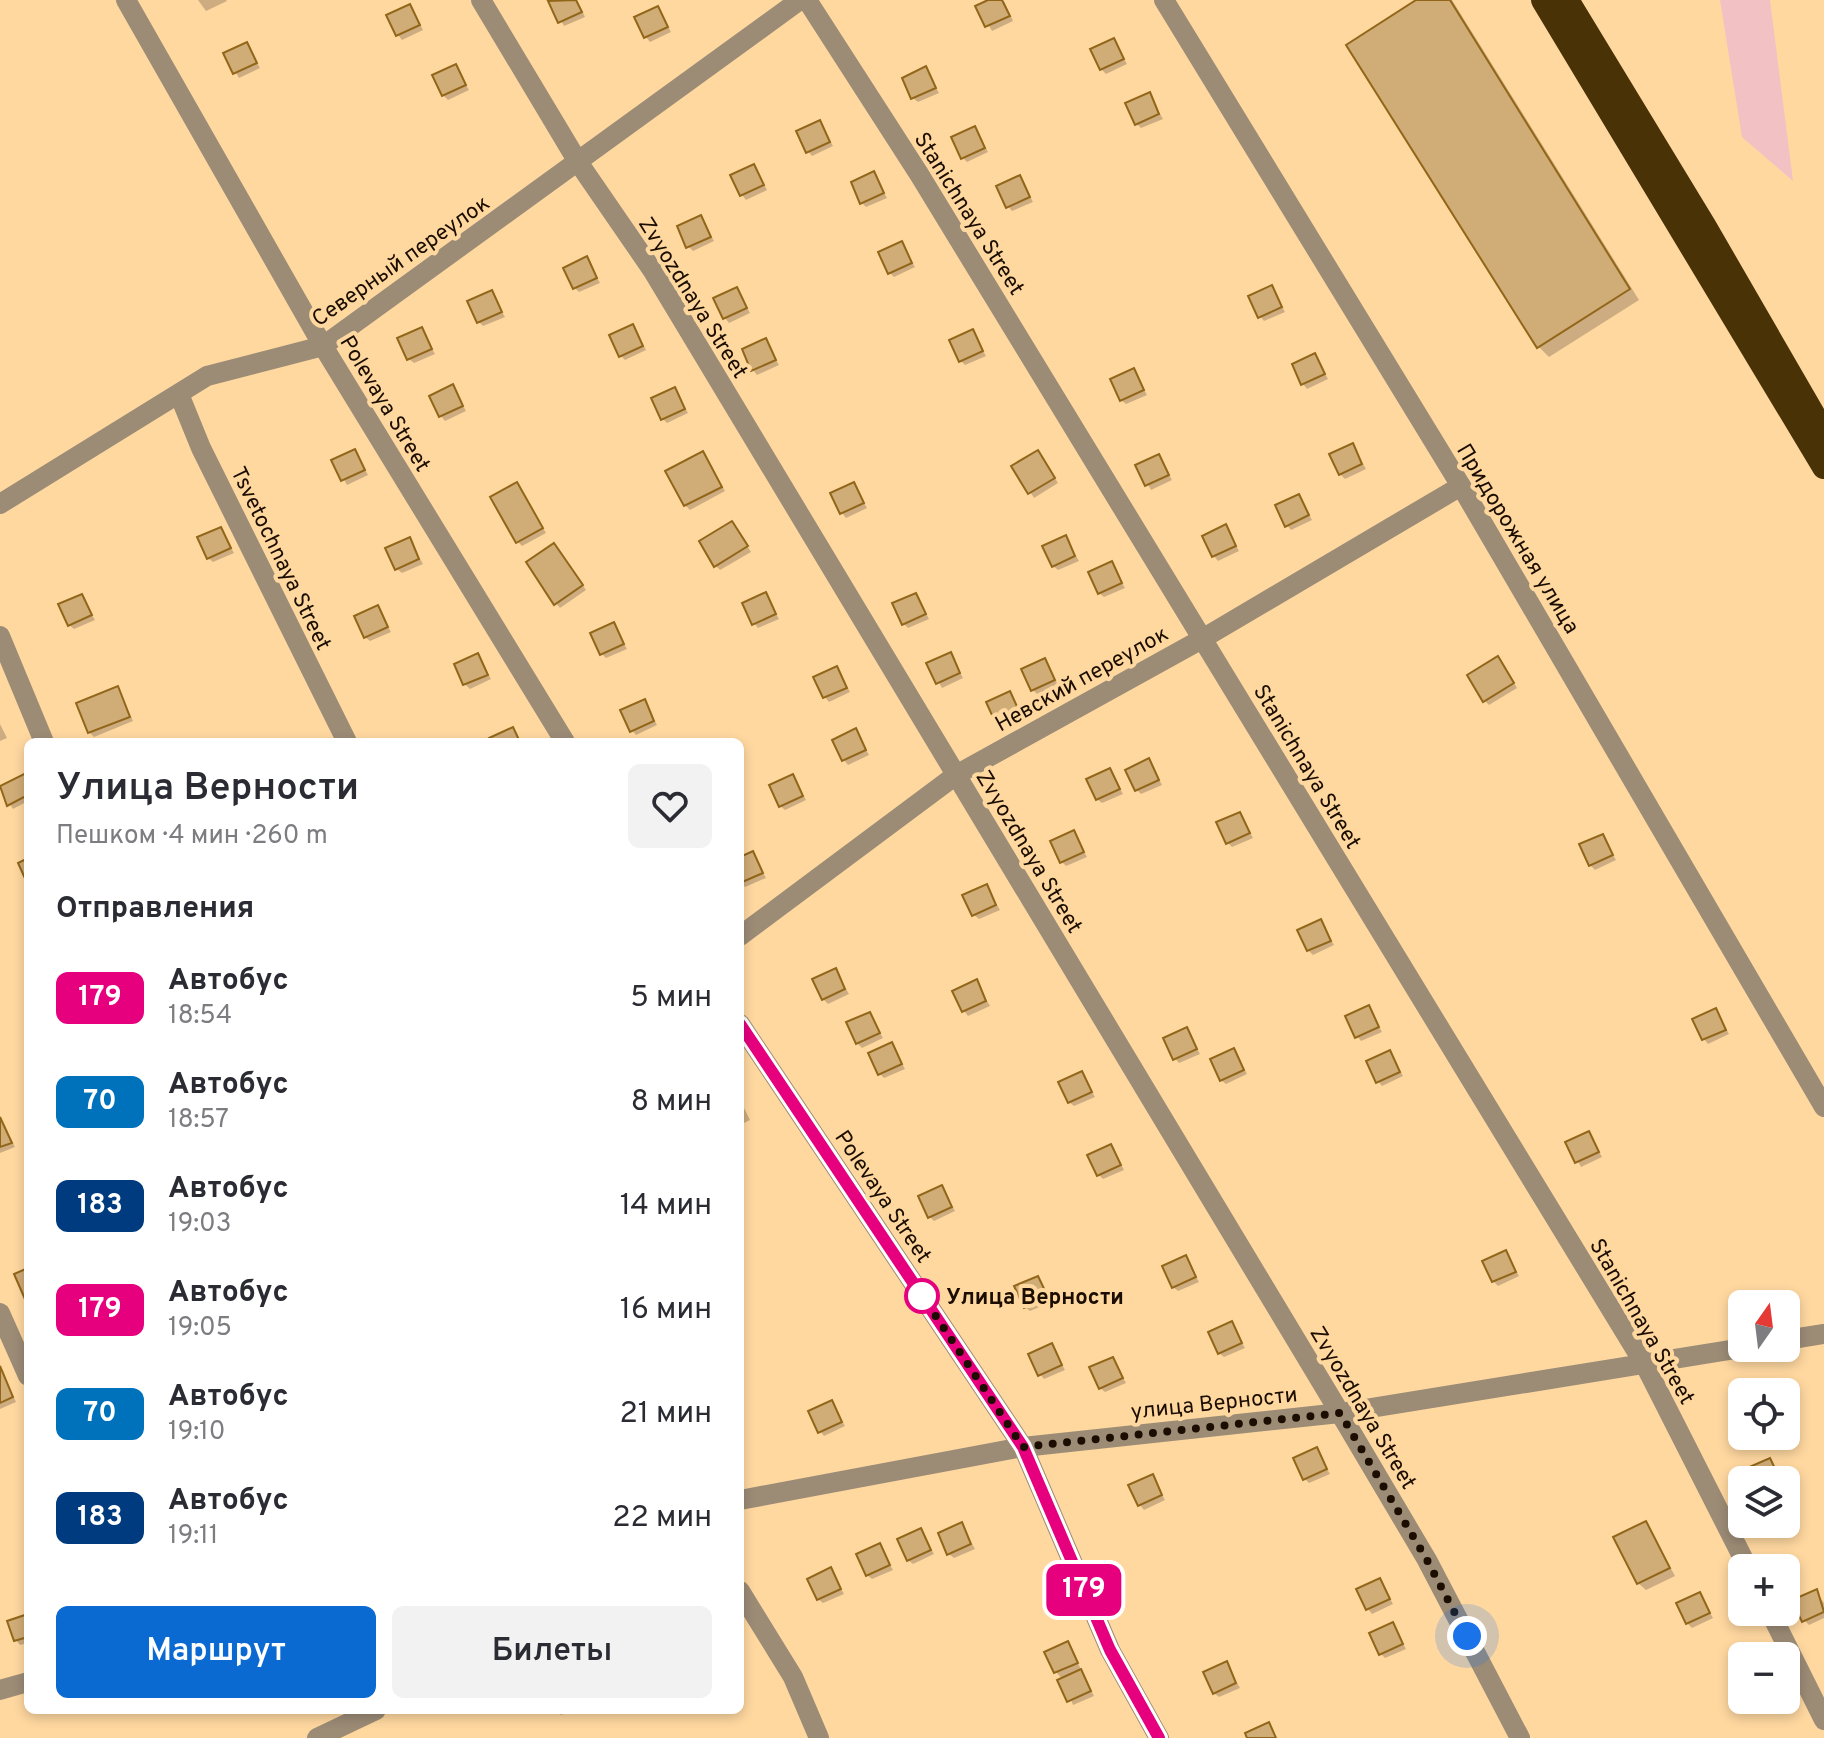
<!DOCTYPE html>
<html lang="ru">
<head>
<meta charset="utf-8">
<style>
  :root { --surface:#fff; --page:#f2f2f3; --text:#2b2b33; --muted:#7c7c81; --accent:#0b69d2 }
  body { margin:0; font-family:Overpass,sans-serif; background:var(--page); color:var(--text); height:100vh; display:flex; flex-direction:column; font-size:30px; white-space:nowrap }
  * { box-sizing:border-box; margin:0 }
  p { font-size:26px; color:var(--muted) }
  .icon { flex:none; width:44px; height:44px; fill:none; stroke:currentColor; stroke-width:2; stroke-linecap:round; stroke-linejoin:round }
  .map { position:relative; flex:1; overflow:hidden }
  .sheet { position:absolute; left:24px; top:738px; width:720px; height:976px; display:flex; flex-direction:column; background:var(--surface); border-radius:12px; box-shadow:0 4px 12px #0003 }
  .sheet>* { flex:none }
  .badge { padding:0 16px; border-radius:12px; font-size:28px; line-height:52px }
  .needle { width:52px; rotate:14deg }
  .controls { position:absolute; left:1728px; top:1290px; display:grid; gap:16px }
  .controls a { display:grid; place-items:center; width:72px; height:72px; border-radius:12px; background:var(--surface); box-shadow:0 4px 12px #0003; font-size:40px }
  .you { position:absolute; width:40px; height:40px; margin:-20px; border:6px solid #fff; border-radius:50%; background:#1a73e8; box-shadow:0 0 0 12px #1a73e833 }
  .map>.badge { position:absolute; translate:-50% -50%; box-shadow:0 0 0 4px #fff }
  h2 { padding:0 32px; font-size:30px; line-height:72px }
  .round { display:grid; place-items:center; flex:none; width:84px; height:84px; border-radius:12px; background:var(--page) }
  .headline { display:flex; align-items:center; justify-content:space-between; height:136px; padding:0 32px }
  h1 { font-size:38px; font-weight:600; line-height:60px }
  .button { display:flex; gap:16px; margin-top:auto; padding:16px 32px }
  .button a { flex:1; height:92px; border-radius:12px; background:var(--accent); color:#fff; font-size:32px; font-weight:600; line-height:92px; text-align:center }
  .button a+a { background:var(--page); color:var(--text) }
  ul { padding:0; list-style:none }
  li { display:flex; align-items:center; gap:24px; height:104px; padding:0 32px }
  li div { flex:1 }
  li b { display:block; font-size:30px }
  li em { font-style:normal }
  li .badge { min-width:88px; font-weight:700; text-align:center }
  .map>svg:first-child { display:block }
  .green { fill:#f1c1c3 }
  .shadow { fill:#0003 }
  .building { fill:#d0ac77; stroke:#926619; stroke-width:2 }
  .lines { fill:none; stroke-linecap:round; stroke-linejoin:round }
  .minor { stroke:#9c8c76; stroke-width:20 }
  .highway { stroke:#4a3207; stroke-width:24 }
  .line-casing { stroke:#fff; stroke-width:18 }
  .line { stroke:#e6007e; stroke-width:12 }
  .walk { stroke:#1b0d00; stroke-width:8; stroke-dasharray:0 14.4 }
  .stop-dot { fill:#fff; stroke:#e6007e; stroke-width:4 }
  .labels { text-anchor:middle; stroke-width:8; stroke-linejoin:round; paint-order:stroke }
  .street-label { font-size:22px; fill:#1b0d00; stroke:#ffd8a0 }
  .stop-label { font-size:22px; font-weight:bold; fill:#1b0d00; stroke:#ffd8a0; text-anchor:start }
</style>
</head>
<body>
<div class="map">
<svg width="1824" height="1738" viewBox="0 0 1824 1738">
  <rect width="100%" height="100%" fill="#ffd8a0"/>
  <polygon class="green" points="1720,0 1770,0 1793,181 1742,137"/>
  <g class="shadow">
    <polygon points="198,0 226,0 227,1 206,11"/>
    <polygon points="555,0 577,0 585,17 564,26 551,2"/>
    <polygon points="993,0 1004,1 1013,21 992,31 978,7"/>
    <polygon points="1419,0 1452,0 1639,300 1549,357 1539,347"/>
    <polygon points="410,6 423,30 402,40 398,35"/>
    <polygon points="658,8 671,32 650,42 646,37"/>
    <polygon points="1113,40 1127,64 1106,74 1101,69"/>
    <polygon points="247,44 260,68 239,78 226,54"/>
    <polygon points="455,66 469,90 448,100 443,95"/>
    <polygon points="925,69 939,93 918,102 913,98"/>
    <polygon points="1149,95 1163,119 1141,128 1137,124"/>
    <polygon points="820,123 833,146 812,156 808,151"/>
    <polygon points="975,128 988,152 967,162 963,158"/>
    <polygon points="754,166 767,190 746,200 742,195"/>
    <polygon points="874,174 887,198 866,207 862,203"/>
    <polygon points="1020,178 1033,202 1012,211 1008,206"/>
    <polygon points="700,217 714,241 693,251 688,246"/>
    <polygon points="901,244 915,267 894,277 889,272"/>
    <polygon points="587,259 600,283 579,292 575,288"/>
    <polygon points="1272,288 1285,312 1264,321 1260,316"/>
    <polygon points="737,289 750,313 729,323 725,318"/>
    <polygon points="491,293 505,317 483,326 479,322"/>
    <polygon points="633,326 646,350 625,360 620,355"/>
    <polygon points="421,330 435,354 414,363 409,359"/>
    <polygon points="973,332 986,356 965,365 961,361"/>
    <polygon points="765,341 779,365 757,375 753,370"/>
    <polygon points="1315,355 1328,379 1307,389 1303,384"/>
    <polygon points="1134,371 1147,395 1126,404 1121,400"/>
    <polygon points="453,387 466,411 445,421 441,416"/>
    <polygon points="675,390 688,413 667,423 663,419"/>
    <polygon points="1352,445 1366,469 1345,479 1340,474"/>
    <polygon points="355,451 368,475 347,485 334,461"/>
    <polygon points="703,454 725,491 690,510 685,505"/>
    <polygon points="1159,456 1172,480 1151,490 1138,466"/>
    <polygon points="1042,457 1058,483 1034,498 1014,466"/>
    <polygon points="517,484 546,533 522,546 518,542"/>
    <polygon points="854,484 867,508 846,518 842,513"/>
    <polygon points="1299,496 1312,520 1291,530 1287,525"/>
    <polygon points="1226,527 1239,551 1218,561 1214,556"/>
    <polygon points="736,528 751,552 720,570 716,566"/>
    <polygon points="220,529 234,553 213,562 208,558"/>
    <polygon points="1065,537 1079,561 1058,570 1053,566"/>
    <polygon points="409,540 423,564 402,573 397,569"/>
    <polygon points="558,550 586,590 560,608 556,603"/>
    <polygon points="1111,564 1125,588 1104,597 1099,593"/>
    <polygon points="766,595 779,619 758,628 754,623"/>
    <polygon points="916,595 929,619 908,628 904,624"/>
    <polygon points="81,596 95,620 74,629 69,625"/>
    <polygon points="377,608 391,632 370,641 365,637"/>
    <polygon points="614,625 627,649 606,658 602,654"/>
    <polygon points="950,654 963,678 942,688 929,664"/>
    <polygon points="477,655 491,679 470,689 465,684"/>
    <polygon points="1045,661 1058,685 1037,694 1033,690"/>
    <polygon points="1502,663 1517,688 1489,705 1485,701"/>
    <polygon points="837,668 850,692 829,702 825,697"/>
    <polygon points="118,689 133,721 94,737 89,732"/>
    <polygon points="1010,693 1023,717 1002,727 998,722"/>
    <polygon points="644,701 657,725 636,735 632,730"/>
    <polygon points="0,724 7,738 0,741"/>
    <polygon points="856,731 869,755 848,765 844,760"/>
    <polygon points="1149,761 1162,785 1141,794 1137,790"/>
    <polygon points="1109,770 1123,794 1102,803 1097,799"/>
    <polygon points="28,774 28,801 13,809 0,788"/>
    <polygon points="792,776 806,800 785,810 780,806"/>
    <polygon points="1240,814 1253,838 1232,847 1228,843"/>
    <polygon points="1074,833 1087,857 1066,866 1062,862"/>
    <polygon points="1602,836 1616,860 1595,870 1590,865"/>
    <polygon points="753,854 766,878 745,887 740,882 740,859"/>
    <polygon points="986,886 1000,910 979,919 974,915"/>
    <polygon points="1320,921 1334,945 1313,955 1308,950"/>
    <polygon points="835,970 849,994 828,1004 823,999"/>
    <polygon points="976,982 990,1006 968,1016 964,1011"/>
    <polygon points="1369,1008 1382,1032 1361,1041 1357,1036"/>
    <polygon points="1716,1010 1729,1034 1708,1044 1704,1039"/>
    <polygon points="869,1014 883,1038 862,1048 857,1043"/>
    <polygon points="1187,1030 1200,1054 1179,1063 1175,1058"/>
    <polygon points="892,1045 905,1069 884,1078 880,1074"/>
    <polygon points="1234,1050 1247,1074 1226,1084 1221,1080"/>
    <polygon points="1390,1053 1403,1076 1382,1086 1378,1081"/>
    <polygon points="1081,1073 1095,1097 1074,1106 1069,1102"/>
    <polygon points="740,1100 750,1120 740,1125"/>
    <polygon points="0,1119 15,1147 0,1153"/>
    <polygon points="1589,1133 1602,1157 1581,1167 1568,1143"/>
    <polygon points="1111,1146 1124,1170 1103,1179 1099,1175"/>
    <polygon points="941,1187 955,1211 934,1221 929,1216"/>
    <polygon points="1506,1252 1519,1276 1498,1286 1493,1281"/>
    <polygon points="1186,1258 1199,1282 1178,1291 1173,1287"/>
    <polygon points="1037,1278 1051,1302 1030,1311 1025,1307"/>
    <polygon points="1231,1324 1245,1348 1224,1357 1219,1353"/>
    <polygon points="1052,1346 1065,1370 1044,1379 1040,1374"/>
    <polygon points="1113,1359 1126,1383 1105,1392 1100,1388"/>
    <polygon points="0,1369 16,1402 0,1409"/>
    <polygon points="832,1403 845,1426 824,1436 820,1431"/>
    <polygon points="1317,1450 1330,1474 1309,1483 1305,1479"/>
    <polygon points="1770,1460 1782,1480 1754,1480 1749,1469"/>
    <polygon points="1152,1476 1165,1500 1144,1510 1140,1505"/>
    <polygon points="1646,1523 1675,1576 1646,1590 1638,1583"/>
    <polygon points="961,1525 975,1549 954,1558 949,1554"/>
    <polygon points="920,1530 934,1554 913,1564 908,1560"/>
    <polygon points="879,1546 893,1570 872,1579 867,1575"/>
    <polygon points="830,1570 844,1594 823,1603 818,1599"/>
    <polygon points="1380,1580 1393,1604 1372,1614 1368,1609"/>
    <polygon points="1816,1592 1824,1603 1824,1618 1809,1625 1804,1620"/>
    <polygon points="1699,1594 1713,1618 1692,1628 1687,1623"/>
    <polygon points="28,1617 28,1643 20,1645 16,1640"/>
    <polygon points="1393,1625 1406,1649 1385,1658 1381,1654"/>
    <polygon points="1068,1643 1094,1696 1073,1705 1063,1680 1056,1672"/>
    <polygon points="1226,1664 1240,1688 1219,1697 1214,1693"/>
    <polygon points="556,1710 573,1710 561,1715"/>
  </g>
  <g class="building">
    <polygon points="576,0 582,12 558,23 548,1"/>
    <polygon points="988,0 1002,0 1010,16 985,27 975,6"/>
    <polygon points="1416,0 1450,0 1630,289 1537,348 1346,45"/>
    <polygon points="410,4 420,25 396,36 386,15"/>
    <polygon points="658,6 668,27 644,38 634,17"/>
    <polygon points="1114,38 1124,59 1100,70 1090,49"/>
    <polygon points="247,42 257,63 233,74 223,53"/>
    <polygon points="456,64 466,85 442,96 432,75"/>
    <polygon points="926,66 936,88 911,99 902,78"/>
    <polygon points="1150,92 1159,114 1135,125 1125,103"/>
    <polygon points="820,120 830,142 806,153 796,131"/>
    <polygon points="975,126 985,148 961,159 951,137"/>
    <polygon points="754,164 764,185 740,196 730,175"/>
    <polygon points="874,171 884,193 860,204 851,182"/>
    <polygon points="1020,175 1030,197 1006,208 996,186"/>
    <polygon points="701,215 711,237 686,248 677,226"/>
    <polygon points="902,241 912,263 888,274 878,252"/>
    <polygon points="587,256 597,278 573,289 563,268"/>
    <polygon points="1272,285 1282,307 1258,318 1248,296"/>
    <polygon points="737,287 747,308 723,319 713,298"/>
    <polygon points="492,290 502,312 477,323 467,301"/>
    <polygon points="633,324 643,346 619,357 609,335"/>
    <polygon points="422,327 432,349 407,360 397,338"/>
    <polygon points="973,329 983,351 959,362 949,340"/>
    <polygon points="766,338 776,360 751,371 742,349"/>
    <polygon points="1315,353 1325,374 1301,385 1292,364"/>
    <polygon points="1134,368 1144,390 1120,401 1110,379"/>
    <polygon points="453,384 463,406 439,417 429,396"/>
    <polygon points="675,387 685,409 661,420 651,398"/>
    <polygon points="1353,443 1362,464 1339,475 1329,454"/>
    <polygon points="355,449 365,470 341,481 331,460"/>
    <polygon points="1038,450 1055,478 1028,494 1011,466"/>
    <polygon points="703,451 722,487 684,506 665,471"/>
    <polygon points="1159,454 1169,475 1145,486 1135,465"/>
    <polygon points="517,482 543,528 516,543 490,497"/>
    <polygon points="854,482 864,503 840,514 830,493"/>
    <polygon points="1299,494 1309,515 1285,527 1275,505"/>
    <polygon points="732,521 748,546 714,567 699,541"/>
    <polygon points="1226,524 1236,546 1212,557 1202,536"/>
    <polygon points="221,527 231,548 207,559 197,537"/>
    <polygon points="1066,535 1075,556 1052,567 1042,546"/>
    <polygon points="410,537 419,559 395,570 385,548"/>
    <polygon points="554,543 583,585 554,605 526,562"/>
    <polygon points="1112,561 1122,583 1098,594 1088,572"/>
    <polygon points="766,592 776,614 752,625 742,603"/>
    <polygon points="916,593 926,614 902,625 892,603"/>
    <polygon points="82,594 92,615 68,626 58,604"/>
    <polygon points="378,605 388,627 364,638 354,616"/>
    <polygon points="614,622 624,644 600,655 590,633"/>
    <polygon points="951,652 960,673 936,684 926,663"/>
    <polygon points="478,653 488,675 463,685 454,664"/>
    <polygon points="1498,656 1514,683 1483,702 1467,675"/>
    <polygon points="1045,658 1055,680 1031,691 1021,669"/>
    <polygon points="837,666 847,688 823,698 813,677"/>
    <polygon points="118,686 130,717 88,733 76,703"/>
    <polygon points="1010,691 1020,713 996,724 986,702"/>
    <polygon points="645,699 654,721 630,732 620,710"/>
    <polygon points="513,727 520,742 491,742 489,738"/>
    <polygon points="856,728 866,750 842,761 832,740"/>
    <polygon points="1149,758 1159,780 1135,791 1125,770"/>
    <polygon points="1110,768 1120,789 1096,800 1086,779"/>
    <polygon points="28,772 28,795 7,806 0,786"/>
    <polygon points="793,774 803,796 779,807 769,785"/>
    <polygon points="1240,812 1250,833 1226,844 1216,822"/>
    <polygon points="1074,830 1084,852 1060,863 1050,841"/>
    <polygon points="1603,834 1613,855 1589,866 1579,844"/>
    <polygon points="753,851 763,873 740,883 740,857"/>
    <polygon points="28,858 28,885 18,863"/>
    <polygon points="987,884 996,905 972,916 962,895"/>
    <polygon points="1321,919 1331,941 1307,951 1297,930"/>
    <polygon points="836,968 845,989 822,1000 812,979"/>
    <polygon points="977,979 986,1001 962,1012 952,991"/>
    <polygon points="1369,1005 1379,1027 1355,1038 1345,1016"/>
    <polygon points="1716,1008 1726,1030 1702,1040 1692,1019"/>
    <polygon points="870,1012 880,1033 856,1044 846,1022"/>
    <polygon points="1187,1027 1197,1049 1173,1060 1163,1038"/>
    <polygon points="892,1042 902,1064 878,1075 868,1053"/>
    <polygon points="1234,1048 1244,1070 1220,1081 1210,1059"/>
    <polygon points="1390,1050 1400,1072 1376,1083 1366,1061"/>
    <polygon points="1082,1071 1092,1092 1068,1103 1058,1082"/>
    <polygon points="0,1117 12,1143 0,1147"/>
    <polygon points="1589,1131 1599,1152 1575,1163 1565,1142"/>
    <polygon points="1111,1144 1121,1165 1097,1176 1087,1155"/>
    <polygon points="942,1185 952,1207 928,1218 918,1196"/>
    <polygon points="1506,1250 1516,1272 1492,1282 1482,1261"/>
    <polygon points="1186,1255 1196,1277 1172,1288 1162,1266"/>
    <polygon points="28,1268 28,1306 14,1274"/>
    <polygon points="1038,1276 1048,1297 1024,1308 1014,1286"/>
    <polygon points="1232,1321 1242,1343 1218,1354 1208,1332"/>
    <polygon points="1052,1343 1062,1365 1038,1376 1028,1354"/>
    <polygon points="1113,1357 1123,1378 1099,1389 1089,1367"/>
    <polygon points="0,1366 13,1397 0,1403"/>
    <polygon points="832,1400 842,1422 818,1433 808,1411"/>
    <polygon points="1317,1447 1327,1469 1303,1480 1293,1458"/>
    <polygon points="1770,1458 1780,1479 1752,1480 1747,1468"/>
    <polygon points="1153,1474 1162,1495 1138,1506 1128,1485"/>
    <polygon points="1646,1521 1670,1568 1637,1584 1613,1537"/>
    <polygon points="962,1522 971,1544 947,1555 938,1533"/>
    <polygon points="921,1528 931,1550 907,1561 897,1539"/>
    <polygon points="880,1543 890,1565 866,1576 856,1554"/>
    <polygon points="831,1567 841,1589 817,1600 807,1579"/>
    <polygon points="1380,1578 1390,1599 1366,1610 1356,1589"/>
    <polygon points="1817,1589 1824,1612 1802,1622 1792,1600"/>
    <polygon points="1700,1592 1710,1613 1686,1624 1676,1603"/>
    <polygon points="28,1614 28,1637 14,1641 7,1621"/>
    <polygon points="1393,1622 1403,1644 1379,1655 1369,1633"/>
    <polygon points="1068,1641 1078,1663 1054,1673 1044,1652"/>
    <polygon points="1227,1661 1236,1683 1213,1694 1203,1672"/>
    <polygon points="1081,1669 1091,1691 1067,1702 1057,1680"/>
    <polygon points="1269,1722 1276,1738 1247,1738 1245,1733"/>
  </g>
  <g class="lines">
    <g class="minor">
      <polyline points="126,0 323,346 565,742"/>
      <polyline points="481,0 578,162 653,271 1340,1413 1427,1560 1520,1738"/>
      <polyline points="807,0 919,174 1645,1365 1748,1568"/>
      <polyline points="1164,0 1461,486 1824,1107"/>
      <polyline points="179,394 201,448 347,742"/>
      <polyline points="0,504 207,376 323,346 800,0"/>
      <polyline points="0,636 44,742"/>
      <polyline points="740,936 956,775 1202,639 1461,486"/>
      <polyline points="740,1024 1023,1447 1110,1650 1159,1738"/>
      <polyline points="0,1313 28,1376"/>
      <polyline points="1786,1340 1824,1334"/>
      <polyline points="740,1500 1023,1447 1340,1413 1742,1348"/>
      <polyline points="740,1591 793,1677 819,1738"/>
      <polyline points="1770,1612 1824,1720"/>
      <polyline points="0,1690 28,1682"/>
      <polyline points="317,1738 376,1710"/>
    </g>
    <g class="highway">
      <polyline points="1543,0 1824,467"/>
      <polyline points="1567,0 1705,227 1824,433"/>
    </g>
  </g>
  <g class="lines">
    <defs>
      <polyline id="line" points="740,1024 1023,1447 1110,1650 1159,1738"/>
    </defs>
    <use href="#line" class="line-casing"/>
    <use href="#line" class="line"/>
    <polyline class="walk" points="922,1296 917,1288 1023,1447 1340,1413 1427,1560 1467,1636"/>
  </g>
  <circle class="stop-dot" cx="922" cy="1296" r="16"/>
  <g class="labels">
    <g class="street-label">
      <text transform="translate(970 213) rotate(58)" y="8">Stanichnaya Street</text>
      <text transform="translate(400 260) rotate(-35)" y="8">Северный переулок</text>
      <text transform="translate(694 297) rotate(58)" y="8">Zvyozdnaya Street</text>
      <text transform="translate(386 403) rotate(59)" y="8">Polevaya Street</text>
      <text transform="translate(1519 538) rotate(59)" y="8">Придорожная улица</text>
      <text transform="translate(282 558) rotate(64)" y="8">Tsvetochnaya Street</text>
      <text transform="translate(1081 678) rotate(-29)" y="8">Невский переулок</text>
      <text transform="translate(1308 766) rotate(59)" y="8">Stanichnaya Street</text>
      <text transform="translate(1030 851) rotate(59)" y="8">Zvyozdnaya Street</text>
      <text transform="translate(884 1196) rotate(56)" y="8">Polevaya Street</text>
      <text transform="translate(1643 1321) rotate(60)" y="8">Stanichnaya Street</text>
      <text transform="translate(1214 1402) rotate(-6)" y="8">улица Верности</text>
      <text transform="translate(1364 1407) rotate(59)" y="8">Zvyozdnaya Street</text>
    </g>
    <g class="stop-label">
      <text x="946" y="1304">Улица Верности</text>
    </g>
  </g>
</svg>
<div class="controls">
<a><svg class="needle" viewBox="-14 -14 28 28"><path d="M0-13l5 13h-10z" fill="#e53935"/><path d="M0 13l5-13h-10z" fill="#7c7c81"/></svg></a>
<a><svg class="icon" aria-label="locate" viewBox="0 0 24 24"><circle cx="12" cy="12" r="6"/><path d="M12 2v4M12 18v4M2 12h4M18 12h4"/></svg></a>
<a><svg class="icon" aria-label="layers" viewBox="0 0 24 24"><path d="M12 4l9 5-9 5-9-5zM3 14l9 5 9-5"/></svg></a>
<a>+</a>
<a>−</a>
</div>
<div class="you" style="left:1467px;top:1636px"></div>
<b class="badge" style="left:1084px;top:1590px;background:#e6007e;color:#fff">179</b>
<section class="sheet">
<div class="headline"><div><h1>Улица Верности</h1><p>Пешком · 4 мин · 260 m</p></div><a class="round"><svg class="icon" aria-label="heart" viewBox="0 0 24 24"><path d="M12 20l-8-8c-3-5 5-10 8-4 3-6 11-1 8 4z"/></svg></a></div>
<h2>Отправления</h2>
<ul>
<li><span class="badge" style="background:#e6007e;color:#fff">179</span><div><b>Автобус</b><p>18:54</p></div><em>5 мин</em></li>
<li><span class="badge" style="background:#0072bc;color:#fff">70</span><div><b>Автобус</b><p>18:57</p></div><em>8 мин</em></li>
<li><span class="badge" style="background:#003b80;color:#fff">183</span><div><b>Автобус</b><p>19:03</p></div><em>14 мин</em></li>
<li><span class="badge" style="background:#e6007e;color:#fff">179</span><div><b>Автобус</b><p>19:05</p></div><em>16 мин</em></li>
<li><span class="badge" style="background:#0072bc;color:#fff">70</span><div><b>Автобус</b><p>19:10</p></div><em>21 мин</em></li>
<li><span class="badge" style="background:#003b80;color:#fff">183</span><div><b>Автобус</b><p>19:11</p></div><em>22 мин</em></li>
</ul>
<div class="button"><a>Маршрут</a><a>Билеты</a></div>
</section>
</div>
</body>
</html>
